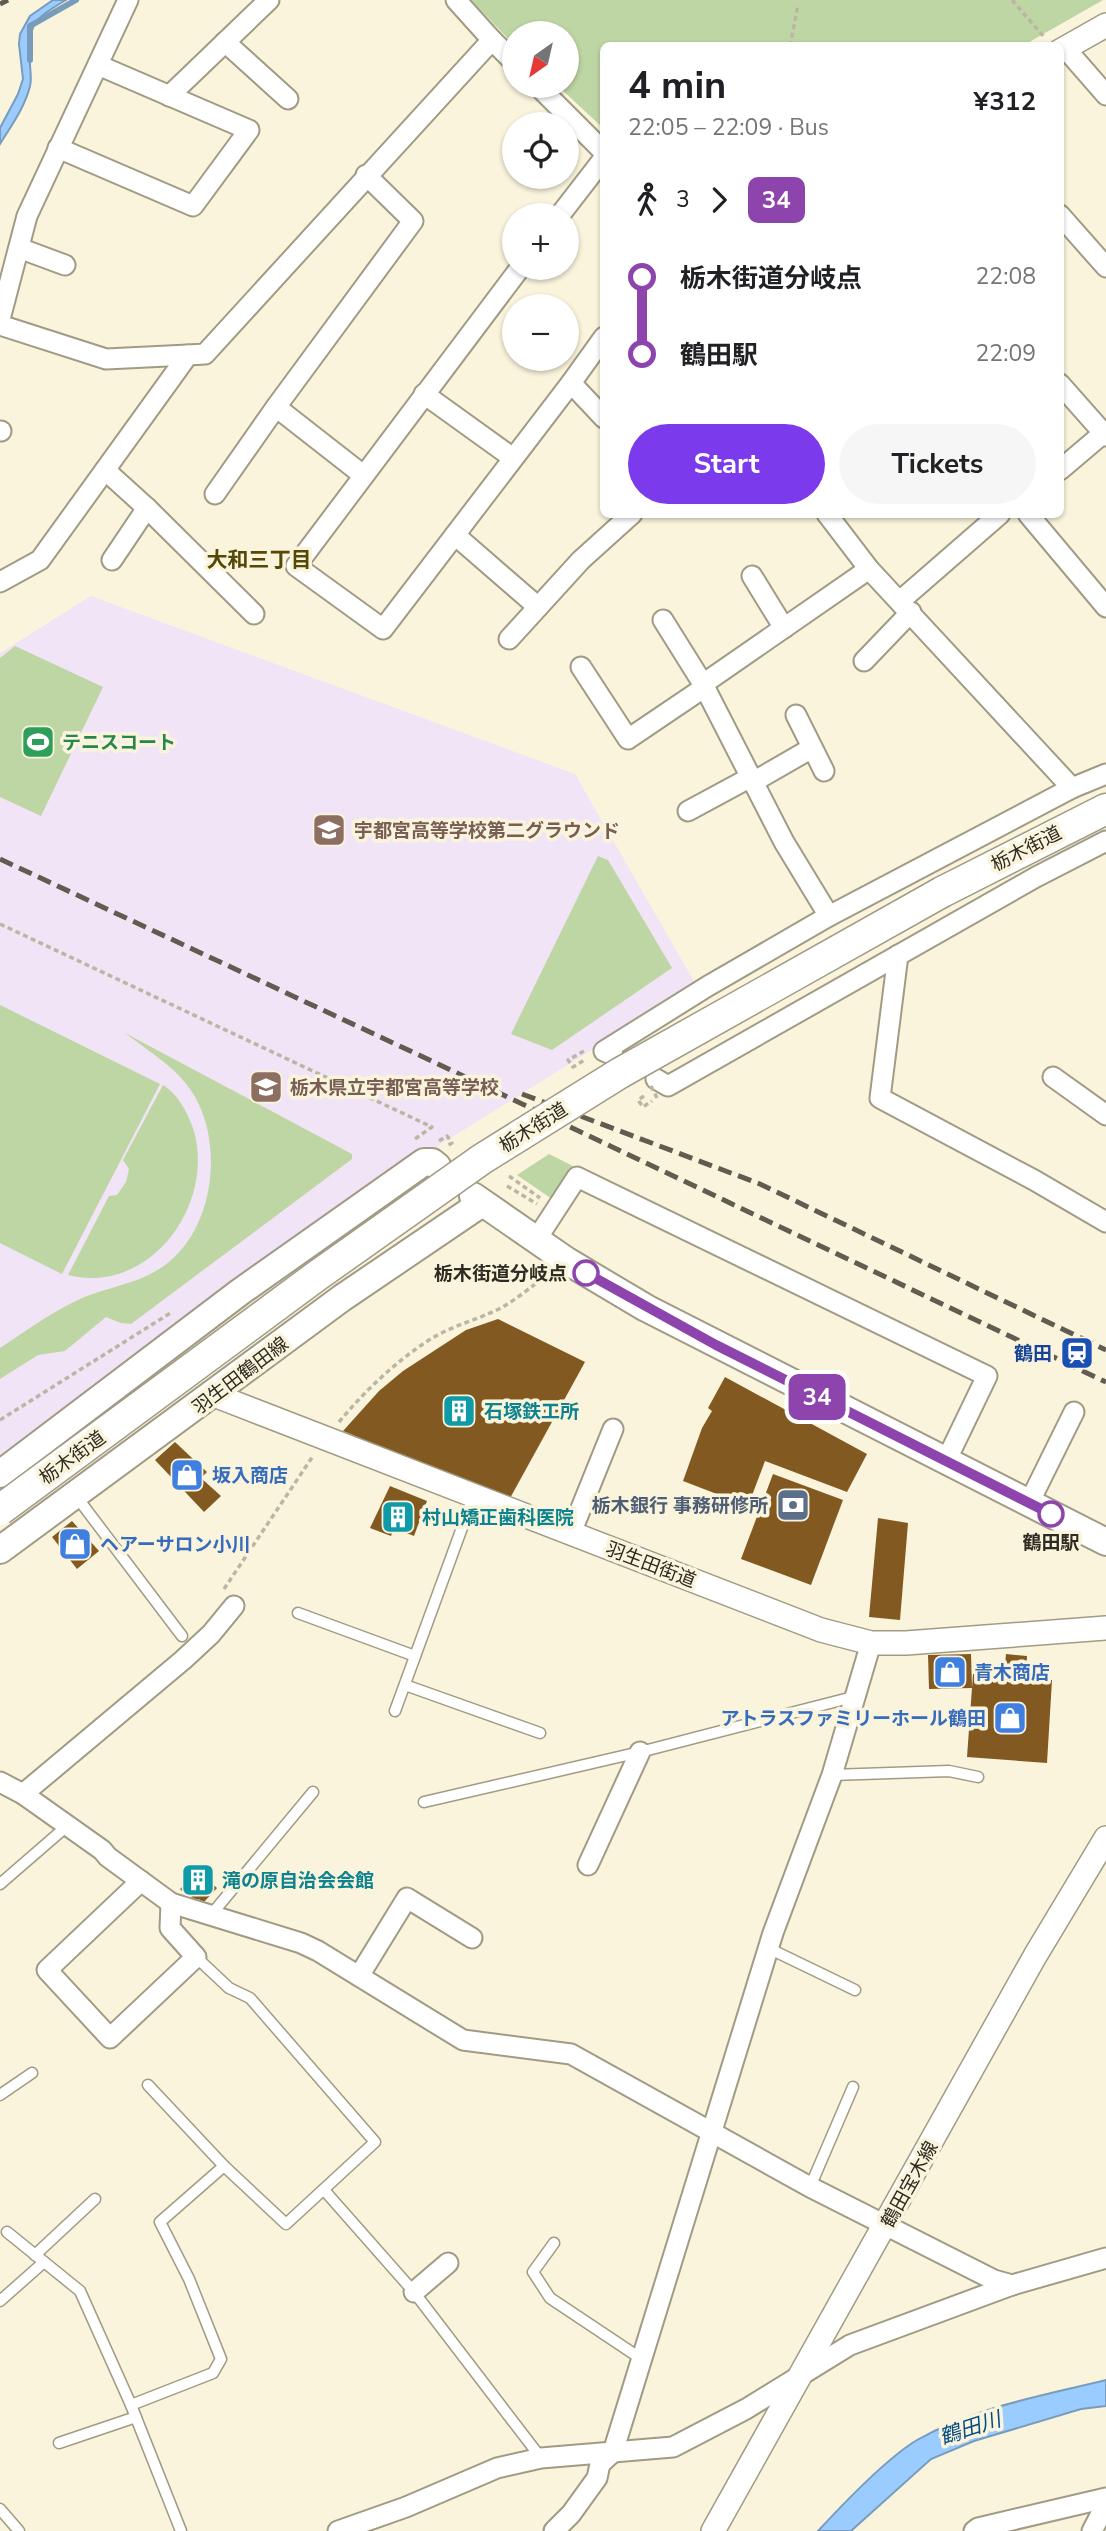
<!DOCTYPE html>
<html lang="en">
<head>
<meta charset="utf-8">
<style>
  :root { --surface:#fff; --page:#f6f6f6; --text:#202124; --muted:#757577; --accent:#7c3aed }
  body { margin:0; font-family:"Nunito Sans","Noto Sans JP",sans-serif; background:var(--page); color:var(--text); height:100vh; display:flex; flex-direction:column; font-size:26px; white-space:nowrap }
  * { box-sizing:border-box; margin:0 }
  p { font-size:23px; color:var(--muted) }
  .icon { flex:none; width:38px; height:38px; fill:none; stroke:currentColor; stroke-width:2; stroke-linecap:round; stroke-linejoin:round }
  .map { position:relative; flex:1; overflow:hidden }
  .sheet { position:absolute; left:600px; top:42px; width:464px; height:476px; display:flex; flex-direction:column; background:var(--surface); border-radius:10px; box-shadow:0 2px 5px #0004 }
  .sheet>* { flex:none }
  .badge { padding:0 14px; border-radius:10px; font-size:24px; line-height:46px }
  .needle { width:46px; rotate:214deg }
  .buttons { position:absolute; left:502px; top:21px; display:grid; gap:14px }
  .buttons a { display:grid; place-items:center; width:77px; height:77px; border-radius:50%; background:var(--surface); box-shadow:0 2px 5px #0004; font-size:35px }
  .map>.badge { position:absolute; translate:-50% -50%; box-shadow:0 0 0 4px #fff }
  .legs { display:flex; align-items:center; gap:10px; height:77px; padding:0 28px; font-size:23px }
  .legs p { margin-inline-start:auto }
  .overview { display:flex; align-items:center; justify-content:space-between; height:119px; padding:0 28px }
  h1 { font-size:38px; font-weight:700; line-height:52px }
  .button { display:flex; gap:14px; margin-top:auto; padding:14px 28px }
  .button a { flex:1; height:80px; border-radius:42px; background:var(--accent); color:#fff; font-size:28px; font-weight:700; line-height:80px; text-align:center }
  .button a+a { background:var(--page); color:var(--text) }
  ul { padding:0 28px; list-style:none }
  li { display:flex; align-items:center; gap:24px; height:77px; font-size:26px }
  li i { display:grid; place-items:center; width:10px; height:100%; margin:0 9px; background:currentColor }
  li i::after { content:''; width:18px; height:18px; margin:-9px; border:5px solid; border-radius:50%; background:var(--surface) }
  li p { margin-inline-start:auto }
  li:first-child i { background:linear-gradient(#0000 50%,currentColor 0) }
  li:last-child i { background:linear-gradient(currentColor 50%,#0000 0) }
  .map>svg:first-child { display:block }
  .education { fill:#f2e4f7 }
  .green { fill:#bed6a3 }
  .water { fill:#9accff; stroke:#799cbd; stroke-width:2 }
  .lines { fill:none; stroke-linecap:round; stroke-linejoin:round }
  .stream { stroke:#799cbd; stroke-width:6 }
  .building { fill:#825a21 }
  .service-casing { stroke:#a19b85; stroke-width:13 }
  .minor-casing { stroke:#a19b85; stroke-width:23 }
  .tertiary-casing { stroke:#a19b85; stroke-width:26 }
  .secondary-casing { stroke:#a19b85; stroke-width:30 }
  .primary-casing { stroke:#a19b85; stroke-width:33 }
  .path { stroke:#bbb6a3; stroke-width:3.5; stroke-dasharray:5 3.5; stroke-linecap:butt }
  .service { stroke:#fff; stroke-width:10 }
  .minor { stroke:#fff; stroke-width:19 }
  .tertiary { stroke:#fff; stroke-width:23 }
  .secondary { stroke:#fff; stroke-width:26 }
  .primary { stroke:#fff; stroke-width:30 }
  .rail { stroke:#605d50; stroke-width:5; stroke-dasharray:14 7; stroke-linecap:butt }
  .primary-bridge-casing { stroke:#a19b85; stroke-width:33; stroke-linecap:butt }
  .path-bridge { stroke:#bbb6a3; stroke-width:3.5; stroke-dasharray:5 3.5; stroke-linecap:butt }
  .primary-bridge { stroke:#fff; stroke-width:30 }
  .line-1-casing { stroke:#fff; stroke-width:16 }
  .line-1 { stroke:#8e44ad; stroke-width:10 }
  .stop-1-dot { fill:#fff; stroke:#8e44ad; stroke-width:3.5 }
  .labels { text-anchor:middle; stroke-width:7; stroke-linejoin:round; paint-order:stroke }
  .leisure-label { font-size:19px; font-weight:bold; fill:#27864d; stroke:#faf4dc; text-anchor:start }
  .education-label { font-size:19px; font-weight:bold; fill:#785e54; stroke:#faf4dc; text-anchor:start }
  .street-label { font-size:19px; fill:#2d2b22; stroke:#faf4dc }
  .stop-label { font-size:19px; font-weight:bold; fill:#2d2b22; stroke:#faf4dc; text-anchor:end }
  .transit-label { font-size:19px; font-weight:bold; fill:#164399; stroke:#faf4dc; text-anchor:end }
  .culture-label { font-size:19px; font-weight:bold; fill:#0d838f; stroke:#faf4dc; text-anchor:start }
  .shop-label { font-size:19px; font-weight:bold; fill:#366cbe; stroke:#faf4dc; text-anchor:start }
  .service-label { font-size:19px; font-weight:bold; fill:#4e5e75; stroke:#faf4dc; text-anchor:end }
  .neighbourhood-label { font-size:21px; font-weight:bold; fill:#544806; stroke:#faf4dc }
  .water-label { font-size:21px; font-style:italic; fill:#034d85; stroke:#faf4dc }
</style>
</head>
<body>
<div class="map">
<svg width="1106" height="2531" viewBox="0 0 1106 2531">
  <rect width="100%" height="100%" fill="#faf4dc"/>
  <polygon class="education" points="91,596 575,774 696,985 369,1189 0,1466 0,653"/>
  <g class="green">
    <polygon points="471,0 1103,0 1024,45 604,46 604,129 558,86 567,86 567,33 514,33 514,45"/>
    <polygon points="15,646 103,687 41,816 0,797 0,658"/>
    <polygon points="598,856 608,860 672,968 552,1050 511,1034"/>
    <polygon points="0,1005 160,1084 62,1274 0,1243"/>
    <path d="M125 1033 352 1154V1159L131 1324 121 1323 106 1317 65 1351 38 1355 0 1379V1348C27 1330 53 1311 82 1298 113 1285 143 1284 170 1261 216 1223 224 1137 190 1089 174 1066 147 1050 125 1033Z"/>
    <path d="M163 1085C178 1094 187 1112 193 1128 217 1203 150 1296 68 1275L109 1196 117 1195 126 1182 129 1169 123 1160Z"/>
    <polygon points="549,1154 575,1167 552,1199 517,1175"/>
  </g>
  <g class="water">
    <path d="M53 0H66C31 21 29 23 30 64 30 71 32 79 30 86 25 107 11 126 0 144V128L18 94 23 79 19 44 20 34 30 16Z"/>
    <path d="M1106 2380V2406L1081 2409 974 2441 931 2459 851 2531H818C843 2504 887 2458 917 2440 975 2407 1042 2396 1106 2380Z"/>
  </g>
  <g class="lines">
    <polyline class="stream" points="30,60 30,26 76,0"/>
  </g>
  <g class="building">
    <polygon points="498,1319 585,1362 509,1500 343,1431 379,1391 403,1371 466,1330"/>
    <polygon points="725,1377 867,1454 847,1492 765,1461 748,1506 683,1481 702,1428 712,1411 708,1408"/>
    <polygon points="175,1442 207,1472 201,1478 221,1496 204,1512 155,1460"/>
    <polygon points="773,1474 843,1500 811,1585 741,1559"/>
    <polygon points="390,1486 427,1501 414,1536 394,1528 391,1536 370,1528"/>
    <polygon points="878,1518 908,1523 900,1620 869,1617"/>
    <polygon points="72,1521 99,1551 77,1569 52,1537"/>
    <polygon points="971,1654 972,1688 929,1689 928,1655"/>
    <polygon points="1006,1654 1027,1656 1026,1678 1052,1680 1047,1763 967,1757 973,1674 1004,1676"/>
    <polygon points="198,1871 217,1888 203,1903 199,1899 196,1901 189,1894 187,1896 180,1889"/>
  </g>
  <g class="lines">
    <defs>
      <g id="service">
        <polyline points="76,1496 182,1636"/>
        <polyline points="298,1613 415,1656"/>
        <polyline points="405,1685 540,1733"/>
        <polyline points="395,1711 474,1495"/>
        <polyline points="832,1775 949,1771 978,1777"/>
        <polyline points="424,1802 640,1752 853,1697"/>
        <polyline points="0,1884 67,1826"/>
        <polyline points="211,1915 313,1792"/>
        <polyline points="768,1948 855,1990"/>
        <polyline points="148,2085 224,2166"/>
        <polyline points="0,2095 32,2073"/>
        <polyline points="810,2187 853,2087"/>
        <polyline points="324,2190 414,2292 541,2458"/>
        <polyline points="7,2232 80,2291 131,2405 181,2531"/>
        <polyline points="554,2243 533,2272 550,2298 640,2358"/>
        <polyline points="35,2255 95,2199"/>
        <polyline points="0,2301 44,2262"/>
        <polyline points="131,2405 213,2373 221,2359 189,2279 160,2222 224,2166 286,2224 375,2142 250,1998 229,1988 196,1957"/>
        <polyline points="59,2443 136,2417"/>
        <polyline points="0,2509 19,2531"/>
      </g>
      <g id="minor">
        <polyline points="492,40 514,62"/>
        <polyline points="225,42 288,99"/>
        <polyline points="1065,48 1106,95"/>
        <polyline points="538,86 604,152"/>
        <polyline points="169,96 269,0"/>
        <polyline points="58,148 193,206 249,130 98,65"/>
        <polyline points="560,215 604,158"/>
        <polyline points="1060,215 1106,267"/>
        <polyline points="19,248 65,265"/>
        <polyline points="520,268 296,566 383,629 571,383 604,337"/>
        <polyline points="0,319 27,216 128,0"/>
        <polyline points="0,325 106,359 188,355"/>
        <polyline points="571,383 604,418"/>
        <polyline points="1060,384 1106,436"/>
        <polyline points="424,394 513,458"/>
        <polyline points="276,407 413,221 366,175"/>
        <polyline points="0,431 1,431"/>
        <polyline points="105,470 147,508 254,614"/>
        <polyline points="1060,470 1106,431"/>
        <polyline points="215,494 276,407 363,475"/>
        <polyline points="827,514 869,569 1072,788"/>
        <polyline points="1028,514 1106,607"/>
        <polyline points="455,535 538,607"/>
        <polyline points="112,560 147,508"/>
        <polyline points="752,576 784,628"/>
        <polyline points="0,582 40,560 188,355 205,354 492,40 456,0"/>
        <polyline points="900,601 1000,514"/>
        <polyline points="663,620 703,684 784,842 829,916"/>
        <polyline points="509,639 581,560 632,514"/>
        <polyline points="864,661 911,612"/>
        <polyline points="581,667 628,739 705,687"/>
        <polyline points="703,684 869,569"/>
        <polyline points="796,715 824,771"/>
        <polyline points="753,782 812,748"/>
        <polyline points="688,811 751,777"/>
        <polyline points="898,955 880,1098 1034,1180 1106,1222"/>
        <polyline points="613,1055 604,1051 708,986 829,916 1072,788 1106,774"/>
        <polyline points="1053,1077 1106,1115"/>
        <polyline points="656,1079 668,1086 1036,877 1106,841"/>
        <polyline points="536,1240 577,1177 987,1376 946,1461"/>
        <polyline points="1029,1503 1074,1412"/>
        <polyline points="571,1533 613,1429"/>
        <polyline points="0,1782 23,1794 102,1850 108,1857 171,1903 301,1943 318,1951 463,2040 571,2054 810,2187 994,2280 1012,2285"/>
        <polyline points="23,1794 183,1660 211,1634 234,1606"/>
        <polyline points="588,1865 640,1752"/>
        <polyline points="141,1881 47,1970 110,2038 196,1957 170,1928 171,1903"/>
        <polyline points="359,1976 407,1898 472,1938"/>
        <polyline points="414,2292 448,2263"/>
        <polyline points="338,2531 406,2507 497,2468 541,2458 673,2447 746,2409 850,2345 1012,2285 1106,2258"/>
        <polyline points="554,2531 571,2514 597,2478 600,2464 613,2452 773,1933 832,1775 871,1643"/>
        <polyline points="974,2531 978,2528 1106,2498"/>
        <polyline points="1092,2531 1106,2504"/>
      </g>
      <g id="tertiary">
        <polyline points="1060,51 1106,25"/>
        <polyline points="214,1395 821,1630 871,1643 906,1643 1106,1628"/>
        <polyline points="713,2531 1035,1956 1106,1838"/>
      </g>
      <g id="secondary">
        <polyline points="473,1196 567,1261 646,1308 1106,1542"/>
        <polyline points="0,1474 240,1292 424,1162 432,1162 437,1166"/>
        <polyline points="0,1550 342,1298 482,1203"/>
      </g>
      <polyline id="primary" points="942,892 1106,809"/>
    </defs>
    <use href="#service" class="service-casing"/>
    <use href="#minor" class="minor-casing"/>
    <use href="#tertiary" class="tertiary-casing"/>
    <use href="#secondary" class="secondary-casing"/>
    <use href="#primary" class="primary-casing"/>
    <g class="path">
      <polyline points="1012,0 1045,38"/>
      <polyline points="790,46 798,5"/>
      <polyline points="0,924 432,1127 415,1139"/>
      <polyline points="584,1051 568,1060 573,1067 586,1059"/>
      <polyline points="644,1096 638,1100 643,1107 652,1101"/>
      <polyline points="439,1141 447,1136 452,1143 447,1146"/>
      <polyline points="509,1176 540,1198"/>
      <polyline points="507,1186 537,1204"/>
      <polyline points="0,1420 172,1312"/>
      <path d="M339 1422C364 1392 393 1364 426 1342 450 1326 474 1321 499 1309 516 1300 532 1286 547 1275"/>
      <polyline points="224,1589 313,1456"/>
    </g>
    <use href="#service" class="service"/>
    <use href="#minor" class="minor"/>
    <use href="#tertiary" class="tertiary"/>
    <use href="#secondary" class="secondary"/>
    <use href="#primary" class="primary"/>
    <g class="rail">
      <polyline points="0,4 8,0"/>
      <polyline points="0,859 436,1063 1106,1382"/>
      <polyline points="522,1094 760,1184 1106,1350"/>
    </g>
    <defs>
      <polyline id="primary-bridge" points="0,1510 318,1275 482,1159 620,1073 942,892"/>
    </defs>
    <use href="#primary-bridge" class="primary-bridge-casing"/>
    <polyline class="path-bridge" points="651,1086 657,1098"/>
    <use href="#primary-bridge" class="primary-bridge"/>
  </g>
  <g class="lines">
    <defs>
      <polyline id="line-1" points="586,1273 716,1345 1051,1514"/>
    </defs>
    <use href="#line-1" class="line-1-casing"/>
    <use href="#line-1" class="line-1"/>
  </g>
  <defs>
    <symbol id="stadium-square" viewBox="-11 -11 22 22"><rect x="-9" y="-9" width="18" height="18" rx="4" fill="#2e9e5b" stroke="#faf4dc"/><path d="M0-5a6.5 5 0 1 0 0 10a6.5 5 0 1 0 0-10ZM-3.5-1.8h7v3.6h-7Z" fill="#fff"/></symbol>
    <symbol id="school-square" viewBox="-11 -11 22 22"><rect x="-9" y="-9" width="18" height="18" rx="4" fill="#8d6e63" stroke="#faf4dc"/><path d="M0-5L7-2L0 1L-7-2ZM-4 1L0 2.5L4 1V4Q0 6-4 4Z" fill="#fff"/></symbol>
    <symbol id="station-square" viewBox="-11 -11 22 22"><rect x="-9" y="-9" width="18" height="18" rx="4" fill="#1a4fb4" stroke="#faf4dc"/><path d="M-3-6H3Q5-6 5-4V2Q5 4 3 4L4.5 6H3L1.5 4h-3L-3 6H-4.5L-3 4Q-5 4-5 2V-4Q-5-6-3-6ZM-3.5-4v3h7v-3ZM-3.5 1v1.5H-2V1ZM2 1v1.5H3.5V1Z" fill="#fff"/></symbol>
    <symbol id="building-square" viewBox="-11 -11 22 22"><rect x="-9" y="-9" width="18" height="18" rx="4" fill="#0f9aa8" stroke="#faf4dc"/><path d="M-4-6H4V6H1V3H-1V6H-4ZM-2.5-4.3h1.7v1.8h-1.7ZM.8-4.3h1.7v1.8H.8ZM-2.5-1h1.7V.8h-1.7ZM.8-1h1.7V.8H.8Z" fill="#fff"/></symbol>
    <symbol id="shop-square" viewBox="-11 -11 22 22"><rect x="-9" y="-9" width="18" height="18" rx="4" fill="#3f7fe0" stroke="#faf4dc"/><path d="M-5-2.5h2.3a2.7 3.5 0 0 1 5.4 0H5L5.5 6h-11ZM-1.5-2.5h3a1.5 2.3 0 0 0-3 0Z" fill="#fff"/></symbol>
    <symbol id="bank-square" viewBox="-11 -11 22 22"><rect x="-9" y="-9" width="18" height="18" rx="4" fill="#5c6f8a" stroke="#faf4dc"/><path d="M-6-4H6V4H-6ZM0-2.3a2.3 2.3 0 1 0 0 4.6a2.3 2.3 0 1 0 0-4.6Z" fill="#fff"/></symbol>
  </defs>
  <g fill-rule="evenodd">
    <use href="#stadium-square" x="19" y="723" width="38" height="38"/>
    <use href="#school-square" x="310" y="811" width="38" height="38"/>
    <use href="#school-square" x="247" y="1068" width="38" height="38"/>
    <use href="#station-square" x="1058" y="1334" width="38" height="38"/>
    <use href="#building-square" x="440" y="1392" width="38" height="38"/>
    <use href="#shop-square" x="168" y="1456" width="38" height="38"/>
    <use href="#bank-square" x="774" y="1486" width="38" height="38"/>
    <use href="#building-square" x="379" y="1498" width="38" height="38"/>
    <use href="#shop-square" x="56" y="1525" width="38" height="38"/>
    <use href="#shop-square" x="931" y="1653" width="38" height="38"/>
    <use href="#shop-square" x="991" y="1699" width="38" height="38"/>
    <use href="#building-square" x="179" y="1861" width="38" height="38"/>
  </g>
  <g class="stop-1-dot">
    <circle cx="586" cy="1273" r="12"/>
    <circle cx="1051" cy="1514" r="12"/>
  </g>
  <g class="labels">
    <g class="leisure-label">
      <text x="62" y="749">テニスコート</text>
    </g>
    <g class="education-label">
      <text x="354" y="837">宇都宮高等学校第二グラウンド</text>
      <text x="290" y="1094">栃木県立宇都宮高等学校</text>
    </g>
    <g class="street-label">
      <text transform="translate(1026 848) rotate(-27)" y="7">栃木街道</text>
      <text transform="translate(533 1127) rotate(-32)" y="7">栃木街道</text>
      <text transform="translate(240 1375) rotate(-37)" y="7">羽生田鶴田線</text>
      <text transform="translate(72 1457) rotate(-36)" y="7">栃木街道</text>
      <text transform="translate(651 1564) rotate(21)" y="7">羽生田街道</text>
      <text transform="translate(909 2184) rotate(-61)" y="7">鶴田宝木線</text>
    </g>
    <g class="stop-label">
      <text x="567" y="1280">栃木街道分岐点</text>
      <text x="1051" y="1549" text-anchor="middle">鶴田駅</text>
    </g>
    <g class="transit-label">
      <text x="1052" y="1360">鶴田</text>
    </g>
    <g class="culture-label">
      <text x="484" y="1418">石塚鉄工所</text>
      <text x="422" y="1524">村山矯正歯科医院</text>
      <text x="222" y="1887">滝の原自治会会館</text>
    </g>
    <g class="shop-label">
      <text x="212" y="1482">坂入商店</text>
      <text x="100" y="1551">ヘアーサロン小川</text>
      <text x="974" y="1679">青木商店</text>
      <text x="986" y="1725" text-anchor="end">アトラスファミリーホール鶴田</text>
    </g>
    <g class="service-label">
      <text x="768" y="1512">栃木銀行 事務研修所</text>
    </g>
    <g class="neighbourhood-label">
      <text x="259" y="567">大和三丁目</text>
    </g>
    <g class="water-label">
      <text transform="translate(970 2428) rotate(-18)" y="7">鶴田川</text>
    </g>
  </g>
</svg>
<div class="buttons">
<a><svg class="needle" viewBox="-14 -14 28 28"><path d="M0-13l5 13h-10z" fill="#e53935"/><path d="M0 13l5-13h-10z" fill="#757577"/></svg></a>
<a><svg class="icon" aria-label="locate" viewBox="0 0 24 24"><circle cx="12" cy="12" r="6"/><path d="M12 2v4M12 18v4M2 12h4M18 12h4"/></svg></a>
<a>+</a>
<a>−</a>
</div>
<b class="badge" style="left:817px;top:1397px;background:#8e44ad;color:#fff">34</b>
<section class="sheet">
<div class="overview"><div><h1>4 min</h1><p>22:05 – 22:09 · Bus</p></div><b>¥312</b></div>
<div class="legs"><svg class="icon" aria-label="walk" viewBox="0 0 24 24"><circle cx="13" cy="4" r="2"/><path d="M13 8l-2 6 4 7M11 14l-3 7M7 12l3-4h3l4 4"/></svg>3<svg class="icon" aria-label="forward" viewBox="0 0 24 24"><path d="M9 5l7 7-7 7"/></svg><b class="badge" style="background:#8e44ad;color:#fff">34</b></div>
<ul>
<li><i style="color:#8e44ad"></i><b>栃木街道分岐点</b><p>22:08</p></li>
<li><i style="color:#8e44ad"></i><b>鶴田駅</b><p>22:09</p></li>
</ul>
<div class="button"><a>Start</a><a>Tickets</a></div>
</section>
</div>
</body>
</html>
